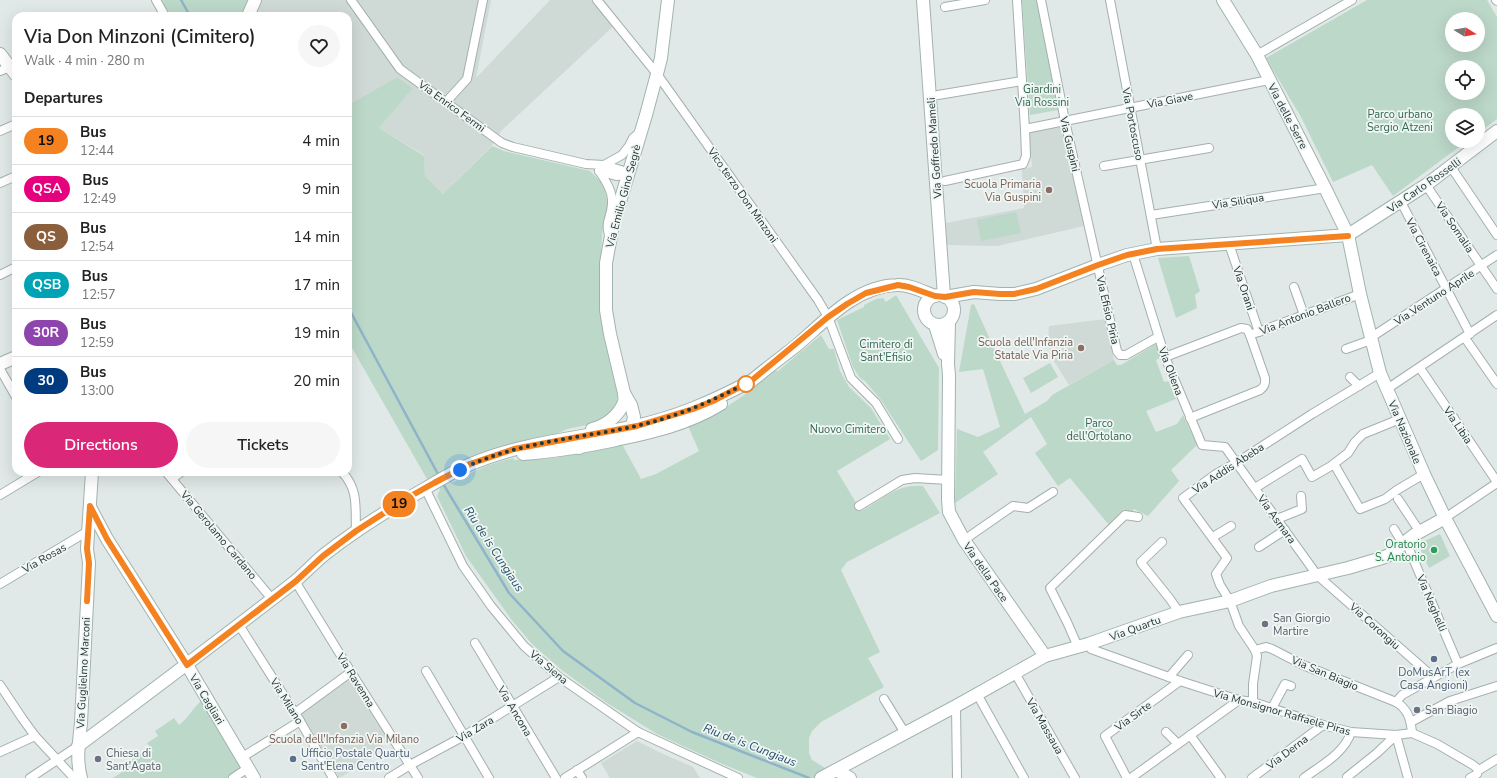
<!DOCTYPE html>
<html lang="en">
<head>
<meta charset="utf-8">
<style>
  :root { --surface:#fff; --page:#f6f6f6; --text:#222; --muted:#767676; --line:#e0e0e0; --accent:#db2777 }
  body { margin:0; font-family:"Nunito Sans",sans-serif; background:var(--page); color:var(--text); height:100vh; display:flex; flex-direction:column; font-size:15px; white-space:nowrap }
  * { box-sizing:border-box; margin:0 }
  p { font-size:13px; color:var(--muted) }
  .icon { flex:none; width:22px; height:22px; fill:none; stroke:currentColor; stroke-width:2; stroke-linecap:round; stroke-linejoin:round }
  .map { position:relative; flex:1; overflow:hidden }
  .panel { position:absolute; left:12px; top:12px; width:340px; height:464px; display:flex; flex-direction:column; background:var(--surface); border-radius:12px; box-shadow:0 4px 16px #0002 }
  .panel>* { flex:none }
  .badge { padding:0 8px; border-radius:13px; font-size:14px; line-height:26px }
  .needle { width:26px; rotate:101deg }
  .buttons { position:absolute; left:1445px; top:12px; display:grid; gap:8px }
  .buttons a { display:grid; place-items:center; width:40px; height:40px; border-radius:50%; background:var(--surface); box-shadow:0 4px 16px #0002; font-size:20px }
  .you { position:absolute; width:20px; height:20px; margin:-10px; border:3px solid #fff; border-radius:50%; background:#1a73e8; box-shadow:0 0 0 6px #1a73e833 }
  .map>.badge { position:absolute; translate:-50% -50%; box-shadow:0 0 0 2px #fff }
  h2 { padding:0 12px; font-size:15px; line-height:36px }
  .round { display:grid; place-items:center; flex:none; width:42px; height:42px; border-radius:21px; background:var(--page) }
  .headline { display:flex; align-items:center; justify-content:space-between; height:68px; padding:0 12px }
  h1 { font-size:19px; font-weight:600; line-height:30px }
  .cta { display:flex; gap:8px; margin-top:auto; padding:8px 12px }
  .cta a { flex:1; height:46px; border-radius:24px; background:var(--accent); color:#fff; font-size:16px; font-weight:600; line-height:46px; text-align:center }
  .cta a+a { background:var(--page); color:var(--text) }
  ul { padding:0; list-style:none }
  li { display:flex; align-items:center; gap:12px; height:48px; padding:0 12px; border-top:1px solid var(--line) }
  li div { flex:1 }
  li b { display:block; font-size:15px }
  li em { font-style:normal }
  li .badge { min-width:44px; font-weight:700; text-align:center }
  .map>svg:first-child { display:block }
  .built { fill:#cfd9d6 }
  .green { fill:#bcd8c9; fill-rule:evenodd }
  .lines { fill:none; stroke-linecap:round; stroke-linejoin:round }
  .stream { stroke:#8fb3c8; stroke-width:2.5 }
  .street-casing { stroke:#a4b0ae; stroke-width:10 }
  .secondary-casing { stroke:#a1b3b0; stroke-width:14 }
  .street { stroke:#fff; stroke-width:8 }
  .secondary { stroke:#fff; stroke-width:12 }
  .line-casing { stroke:#fff; stroke-width:9 }
  .line { stroke:#f58220; stroke-width:6 }
  .walk { stroke:#233736; stroke-width:4; stroke-dasharray:0 7.2 }
  .education-dot { fill:#8d6e63; stroke:#f0f6f4; stroke-width:1.5 }
  .stop-dot { fill:#fff; stroke:#f58220; stroke-width:2 }
  .leisure-dot { fill:#2e9e5b; stroke:#f0f6f4; stroke-width:1.5 }
  .worship-dot { fill:#6b7280; stroke:#f0f6f4; stroke-width:1.5 }
  .service-dot { fill:#5c6f8a; stroke:#f0f6f4; stroke-width:1.5 }
  .labels { text-anchor:middle; stroke-width:3.5; stroke-linejoin:round; paint-order:stroke }
  .park-label { font-size:11px; fill:#336953; stroke:#f0f6f4 }
  .street-label { font-size:11px; fill:#233736; stroke:#f0f6f4 }
  .education-label { font-size:11px; fill:#785e54; stroke:#f0f6f4; text-anchor:end }
  .leisure-label { font-size:11px; fill:#27864d; stroke:#f0f6f4; text-anchor:end }
  .worship-label { font-size:11px; fill:#5b616d; stroke:#f0f6f4; text-anchor:start }
  .service-label { font-size:11px; fill:#4e5e75; stroke:#f0f6f4 }
  .water-label { font-size:12px; font-style:italic; fill:#25516b; stroke:#f0f6f4 }
</style>
</head>
<body>
<div class="map">
<svg width="1497" height="778" viewBox="0 0 1497 778">
  <rect width="100%" height="100%" fill="#e0e9e7"/>
  <g class="built">
    <polygon points="218,0 491,0 476,78 550,0 604,0 620,20 501,131 493,144 443,194 425,176 424,155 379,128 413,88 397,77 348,105 348,16 262,16 262,14 258,16 229,16"/>
    <polygon points="1061,126 1084,226 997,246 947,245 946,223 1024,208 1022,169 1032,167 1029,133"/>
    <polygon points="1106,319 1114,360 1069,385 1052,358 1048,338 1049,326"/>
    <polygon points="350,677 387,736 379,741 384,748 343,776 338,778 338,775 300,712"/>
    <polygon points="637,741 661,753 693,767 700,778 610,778 601,763"/>
  </g>
  <g class="green">
    <polygon points="162,0 248,0 242,16 170,16"/>
    <polygon points="1022,0 1037,0 1058,110 1030,115"/>
    <path d="M1367 0H1487L1497 17V119L1478 133V115H1452V141H1467L1393 196 1372 165 1333 182 1301 117 1266 58ZM1452 19H1478V45H1452ZM1452 67H1478V93H1452Z"/>
    <path d="M397 77 413 88 379 128 424 156 425 176 443 194 492 146 504 151 590 171 603 184 608 204 602 234 601 260 618 388H617V401L615 407 610 414 597 423 567 429 550 437 478 454 446 469 452 483C472 471 491 463 514 458V460L556 458 570 454 622 444 641 479 656 474 699 451 688 426C710 418 729 406 748 392L747 391 774 370 778 371 821 335 829 349H834L840 371 849 387 871 408 890 439 837 471 861 511C884 500 895 484 923 486L940 513 847 562 841 570 880 652 868 658 884 687 821 722 812 731 809 738V753L812 760 842 778H757L720 763 657 734 607 703 563 671 532 644 511 619 466 556 437 496 440 489 432 476 427 479 348 341V105Z"/>
    <polygon points="1016,212 1021,233 981,241 977,220"/>
    <polygon points="1189,256 1200,291 1195,295 1197,308 1176,318 1158,258"/>
    <polygon points="896,295 939,368 938,450 921,461 881,400 865,381 860,378 853,367 837,320 864,307 864,305 876,299 883,298 886,302"/>
    <polygon points="974,304 993,346 1025,414 1047,401 1052,395 1114,360 1117,365 1121,365 1156,344 1161,357 1156,360 1164,382 1170,381 1176,399 1146,411 1156,432 1177,424 1183,415 1197,445 1171,470 1179,481 1148,516 1134,509 1130,514 1124,509 1109,525 1070,478 1058,486 1035,453 1047,444 1031,417 983,452 998,474 955,503 957,429 978,437 1000,427 983,369 959,372 971,305"/>
    <polygon points="1050,363 1058,377 1031,393 1023,378"/>
    <polygon points="1440,534 1450,556 1429,568 1418,544"/>
    <path d="M205 698 245 767 229 778H113L122 772 119 768 142 753 145 758 153 752 147 743 158 736 155 731 174 718 179 725C190 717 193 706 205 698Z"/>
  </g>
  <g class="lines">
    <g class="stream">
      <polyline points="181,0 190,16"/>
      <polyline points="348,307 439,476"/>
      <polyline points="442,482 509,593 563,651 635,703 692,732 809,778"/>
    </g>
    <defs>
      <g id="street">
        <polyline points="156,0 165,16"/>
        <polyline points="351,0 400,69 502,143 513,147 586,164 604,165 622,155 629,146 633,138 640,132"/>
        <polyline points="597,0 657,74 818,300 828,317 851,378 876,403 898,439"/>
        <polyline points="1041,0 1065,121 1117,351 1120,355 1126,355 1158,337"/>
        <polyline points="1110,0 1157,249"/>
        <polyline points="1496,0 1497,1"/>
        <polyline points="945,7 985,0"/>
        <polyline points="1257,55 1352,0"/>
        <polyline points="0,71 10,67"/>
        <polyline points="938,95 1022,81"/>
        <polyline points="446,102 467,79 483,0"/>
        <polyline points="1025,129 1269,80"/>
        <polyline points="0,131 16,124"/>
        <polyline points="604,165 621,170 628,175"/>
        <polyline points="1104,166 1209,148"/>
        <polyline points="1451,167 1497,235"/>
        <path d="M599 171C606 181 613 192 612 204 611 220 604 221 610 238"/>
        <polyline points="599,171 616,176 628,175"/>
        <polyline points="945,181 1023,164 1026,156 1025,129 1017,0"/>
        <polyline points="0,183 16,176"/>
        <polyline points="1426,185 1497,289"/>
        <polyline points="1401,202 1470,334"/>
        <polyline points="1151,215 1326,188"/>
        <polyline points="1229,244 1259,332"/>
        <polyline points="1133,254 1165,357 1202,445 1225,447 1317,575 1433,677"/>
        <polyline points="0,275 16,267"/>
        <polyline points="1294,287 1304,315"/>
        <polyline points="1250,335 1360,294"/>
        <polyline points="1370,338 1497,255"/>
        <polyline points="1465,338 1497,384"/>
        <polyline points="1346,349 1371,340"/>
        <path d="M1165 357 1241 328 1247 329 1250 335 1265 378C1266 384 1264 387 1260 390L1190 418"/>
        <polyline points="1420,368 1497,482"/>
        <polyline points="0,369 16,397"/>
        <polyline points="1350,377 1359,386"/>
        <polyline points="1387,389 1497,315"/>
        <polyline points="1334,464 1360,509 1385,499 1397,490 1424,474"/>
        <polyline points="166,472 272,599"/>
        <path d="M342 472C359 490 355 508 356 531"/>
        <polyline points="172,479 181,472"/>
        <polyline points="425,488 463,566 491,606 524,646 559,677 638,732 738,778"/>
        <polyline points="1255,488 1302,459 1312,477 1331,466 1348,453 1355,442 1363,434 1400,419"/>
        <polyline points="0,495 38,472"/>
        <polyline points="1398,499 1420,532"/>
        <polyline points="859,506 902,480 915,478 948,480"/>
        <polyline points="1445,518 1497,483"/>
        <polyline points="1277,519 1302,509 1301,496"/>
        <polyline points="1394,529 1403,544"/>
        <polyline points="1213,537 1231,526"/>
        <polyline points="964,540 1013,506 1028,508 1053,492"/>
        <polyline points="1162,542 1141,562 1142,564 1170,599 1179,612"/>
        <polyline points="1406,542 1458,664"/>
        <polyline points="1259,547 1285,530"/>
        <polyline points="295,581 351,672 418,778"/>
        <polyline points="0,584 88,531"/>
        <polyline points="239,625 300,721 333,778"/>
        <polyline points="475,643 556,778"/>
        <polyline points="1088,644 1091,649 1180,681 1239,700 1253,702 1323,725 1351,732 1396,735 1412,733 1437,744 1473,765 1479,770"/>
        <polyline points="1078,647 1067,622 1050,588 1125,515 1138,517"/>
        <path d="M1255 650 1266 647 1272 649 1303 665 1396 702C1408 709 1411 720 1412 733"/>
        <polyline points="426,671 489,778"/>
        <polyline points="1015,673 1075,778"/>
        <polyline points="1169,677 1188,655"/>
        <polyline points="0,685 22,718 35,736 74,778"/>
        <polyline points="977,694 1024,778"/>
        <polyline points="884,699 905,733"/>
        <polyline points="1253,702 1253,684 1257,656 1255,650 1239,626 1230,601 1220,585 1216,574 1227,558 1183,498 1216,474 1236,463 1312,414 1380,373"/>
        <polyline points="1396,702 1402,695 1458,664 1497,648"/>
        <polyline points="956,706 957,778"/>
        <polyline points="1272,708 1285,684 1291,686"/>
        <polyline points="295,713 351,672"/>
        <polyline points="1411,722 1450,701 1497,686"/>
        <polyline points="1166,732 1178,744"/>
        <polyline points="1190,735 1221,778"/>
        <polyline points="0,752 35,736"/>
        <polyline points="241,758 300,721"/>
        <polyline points="577,770 582,778"/>
        <polyline points="1479,770 1497,759"/>
        <polyline points="1347,777 1377,753 1396,735 1408,778"/>
        <polyline points="30,778 78,746"/>
        <polyline points="233,778 248,768"/>
        <polyline points="389,778 410,765 464,736 559,677"/>
        <polyline points="565,778 638,732"/>
        <polyline points="1127,778 1105,736 1180,681"/>
        <polyline points="1131,778 1239,700"/>
        <polyline points="1252,778 1323,725"/>
        <path d="M1304 778C1320 766 1345 753 1351 732"/>
        <polyline points="1470,778 1477,774"/>
      </g>
      <g id="secondary">
        <polyline points="923,0 944,296"/>
        <polyline points="1223,0 1257,55 1324,186 1348,235 1360,294 1380,373 1424,474 1445,518 1497,616"/>
        <polyline points="248,16 255,0"/>
        <polyline points="0,54 16,75"/>
        <circle cx="939" cy="310" r="15"/>
        <polyline points="945,297 974,292 1000,294 1015,294 1036,289 1098,265 1127,255 1157,249 1348,235 1426,185 1497,131"/>
        <polyline points="949,322 948,364 949,376 948,499 949,512 964,540 1045,656"/>
        <polyline points="935,325 944,354"/>
        <polyline points="0,364 16,357"/>
        <path d="M745 386C762 372 779 359 796 346 825 321 856 286 897 285 909 284 924 292 935 296"/>
        <path d="M592 429C605 426 619 416 624 402 625 400 624 395 624 393"/>
        <polyline points="628,432 633,422 634,417 631,405 624,393 610,334 606,310 606,263 613,225 646,115 657,74 661,58 668,0"/>
        <polyline points="579,448 585,441 595,439"/>
        <path d="M523 454C553 452 582 447 611 441 650 433 687 425 721 404"/>
        <polyline points="90,507 107,539 187,665 254,778"/>
        <path d="M78 746C150 692 222 638 293 583 304 574 314 563 325 554 357 529 391 508 426 488 441 479 456 470 471 464 523 442 580 438 635 426 677 417 713 401 751 381"/>
        <polyline points="836,770 850,778"/>
        <path d="M81 778C76 760 79 742 81 723L89 563 87 549 92 472"/>
        <polyline points="821,778 956,706 1045,656 1088,644 1179,612 1230,601 1271,586 1348,568 1382,558 1389,555 1414,535 1445,518"/>
      </g>
    </defs>
    <use href="#street" class="street-casing"/>
    <use href="#secondary" class="secondary-casing"/>
    <use href="#street" class="street"/>
    <use href="#secondary" class="secondary"/>
  </g>
  <g class="lines">
    <defs>
      <polyline id="line" points="87,601 89,563 87,549 90,506 107,539 187,665 296,581 323,556 356,531 409,497 434,483 470,464 514,449 637,426 693,409 713,401 751,381 828,317 847,304 866,293 898,285 909,287 935,296 945,297 974,292 1000,294 1014,294 1036,289 1098,265 1127,255 1157,249 1348,236"/>
    </defs>
    <use href="#line" class="line-casing"/>
    <use href="#line" class="line"/>
    <path class="walk" d="M460 470C514 442 577 439 636 426 677 417 714 400 751 381L746 384"/>
  </g>
  <g class="education-dot">
    <circle cx="1049" cy="190" r="4"/>
    <circle cx="1081" cy="348" r="4"/>
    <circle cx="344" cy="726" r="4"/>
  </g>
  <circle class="stop-dot" cx="746" cy="384" r="8"/>
  <circle class="leisure-dot" cx="1434" cy="550" r="4"/>
  <g class="worship-dot">
    <circle cx="1265" cy="624" r="4"/>
    <circle cx="1417" cy="710" r="4"/>
    <circle cx="98" cy="759" r="4"/>
  </g>
  <g class="service-dot">
    <circle cx="1434" cy="659" r="4"/>
    <circle cx="293" cy="759" r="4"/>
  </g>
  <g class="labels">
    <g class="park-label">
      <text x="1042" y="93">Giardini<tspan x="1042" dy="13">Via Rossini</tspan></text>
      <text x="1400" y="118">Parco urbano<tspan x="1400" dy="13">Sergio Atzeni</tspan></text>
      <text x="886" y="348">Cimitero di<tspan x="886" dy="13">Sant'Efisio</tspan></text>
      <text x="1099" y="427">Parco<tspan x="1099" dy="13">dell'Ortolano</tspan></text>
      <text x="848" y="433">Nuovo Cimitero</text>
    </g>
    <g class="street-label">
      <text transform="translate(1170 100) rotate(-11)" y="4">Via Giave</text>
      <text transform="translate(452 106) rotate(36)" y="4">Via Enrico Fermi</text>
      <text transform="translate(1288 116) rotate(62)" y="4">Via delle Serre</text>
      <text transform="translate(1133 124) rotate(79)" y="4">Via Portoscuso</text>
      <text transform="translate(1070 144) rotate(77)" y="4">Via Guspini</text>
      <text transform="translate(934 148) rotate(-94)" y="4">Via Goffredo Mameli</text>
      <text transform="translate(1424 185) rotate(-35)" y="4">Via Carlo Rosselli</text>
      <text transform="translate(743 195) rotate(55)" y="4">Vico terzo Don Minzoni</text>
      <text transform="translate(623 196) rotate(-75)" y="4">Via Emilio Gino Segrè</text>
      <text transform="translate(1238 201) rotate(-9)" y="4">Via Siliqua</text>
      <text transform="translate(1455 227) rotate(56)" y="4">Via Somalia</text>
      <text transform="translate(1424 247) rotate(62)" y="4">Via Cirenaica</text>
      <text transform="translate(1244 288) rotate(71)" y="4">Via Orani</text>
      <text transform="translate(1434 297) rotate(-33)" y="4">Via Ventuno Aprile</text>
      <text transform="translate(1108 310) rotate(77)" y="4">Via Efisio Piria</text>
      <text transform="translate(1305 314) rotate(-21)" y="4">Via Antonio Ballero</text>
      <text transform="translate(1171 371) rotate(69)" y="4">Via Oliena</text>
      <text transform="translate(1458 425) rotate(56)" y="4">Via Libia</text>
      <text transform="translate(1405 432) rotate(67)" y="4">Via Nazionale</text>
      <text transform="translate(1228 468) rotate(-33)" y="4">Via Addis Abeba</text>
      <text transform="translate(1277 519) rotate(54)" y="4">Via Asmara</text>
      <text transform="translate(219 535) rotate(50)" y="4">Via Gerolamo Cardano</text>
      <text transform="translate(44 558) rotate(-30)" y="4">Via Rosas</text>
      <text transform="translate(986 572) rotate(55)" y="4">Via della Pace</text>
      <text transform="translate(1432 603) rotate(67)" y="4">Via Neghelli</text>
      <text transform="translate(1375 626) rotate(42)" y="4">Via Corongiu</text>
      <text transform="translate(1135 628) rotate(-20)" y="4">Via Quartu</text>
      <text transform="translate(549 667) rotate(40)" y="4">Via Siena</text>
      <text transform="translate(83 673) rotate(-87)" y="4">Via Guglielmo Marconi</text>
      <text transform="translate(1325 673) rotate(23)" y="4">Via San Biagio</text>
      <text transform="translate(356 680) rotate(58)" y="4">Via Ravenna</text>
      <text transform="translate(207 699) rotate(59)" y="4">Via Cagliari</text>
      <text transform="translate(287 701) rotate(58)" y="4">Via Milano</text>
      <text transform="translate(515 711) rotate(59)" y="4">Via Ancona</text>
      <text transform="translate(1282 712) rotate(16)" y="4">Via Monsignor Raffaele Piras</text>
      <text transform="translate(1133 716) rotate(-36)" y="4">Via Sirte</text>
      <text transform="translate(1045 726) rotate(60)" y="4">Via Massaua</text>
      <text transform="translate(475 729) rotate(-31)" y="4">Via Zara</text>
      <text transform="translate(1287 752) rotate(-37)" y="4">Via Derna</text>
    </g>
    <g class="education-label">
      <text x="1041" y="188">Scuola Primaria<tspan x="1041" dy="13">Via Guspini</tspan></text>
      <text x="1073" y="346">Scuola dell'Infanzia<tspan x="1073" dy="13">Statale Via Piria</tspan></text>
      <text x="344" y="743" text-anchor="middle">Scuola dell'Infanzia Via Milano</text>
    </g>
    <g class="leisure-label">
      <text x="1426" y="548">Oratorio<tspan x="1426" dy="13">S. Antonio</tspan></text>
    </g>
    <g class="worship-label">
      <text x="1273" y="622">San Giorgio<tspan x="1273" dy="13">Martire</tspan></text>
      <text x="1425" y="714">San Biagio</text>
      <text x="106" y="757">Chiesa di<tspan x="106" dy="13">Sant'Agata</tspan></text>
    </g>
    <g class="service-label">
      <text x="1434" y="676">DoMusArT (ex<tspan x="1434" dy="13">Casa Angioni)</tspan></text>
      <text x="301" y="757" text-anchor="start">Ufficio Postale Quartu<tspan x="301" dy="13">Sant'Elena Centro</tspan></text>
    </g>
    <g class="water-label">
      <text transform="translate(494 549) rotate(57)" y="4">Riu de is Cungiaus</text>
      <text transform="translate(750 745) rotate(21)" y="4">Riu de is Cungiaus</text>
    </g>
  </g>
</svg>
<div class="buttons">
<a><svg class="needle" viewBox="-14 -14 28 28"><path d="M0-13l5 13h-10z" fill="#e53935"/><path d="M0 13l5-13h-10z" fill="#767676"/></svg></a>
<a><svg class="icon" aria-label="locate" viewBox="0 0 24 24"><circle cx="12" cy="12" r="6"/><path d="M12 2v4M12 18v4M2 12h4M18 12h4"/></svg></a>
<a><svg class="icon" aria-label="layers" viewBox="0 0 24 24"><path d="M12 4l9 5-9 5-9-5zM3 14l9 5 9-5"/></svg></a>
</div>
<div class="you" style="left:460px;top:470px"></div>
<b class="badge" style="left:399px;top:504px;background:#f58220;color:#111">19</b>
<section class="panel">
<div class="headline"><div><h1>Via Don Minzoni (Cimitero)</h1><p>Walk · 4 min · 280 m</p></div><a class="round"><svg class="icon" aria-label="heart" viewBox="0 0 24 24"><path d="M12 20l-8-8c-3-5 5-10 8-4 3-6 11-1 8 4z"/></svg></a></div>
<h2>Departures</h2>
<ul>
<li><span class="badge" style="background:#f58220;color:#111">19</span><div><b>Bus</b><p>12:44</p></div><em>4 min</em></li>
<li><span class="badge" style="background:#e6007e;color:#fff">QSA</span><div><b>Bus</b><p>12:49</p></div><em>9 min</em></li>
<li><span class="badge" style="background:#8b5e3c;color:#fff">QS</span><div><b>Bus</b><p>12:54</p></div><em>14 min</em></li>
<li><span class="badge" style="background:#00a3b4;color:#fff">QSB</span><div><b>Bus</b><p>12:57</p></div><em>17 min</em></li>
<li><span class="badge" style="background:#8e44ad;color:#fff">30R</span><div><b>Bus</b><p>12:59</p></div><em>19 min</em></li>
<li><span class="badge" style="background:#003b80;color:#fff">30</span><div><b>Bus</b><p>13:00</p></div><em>20 min</em></li>
</ul>
<div class="cta"><a>Directions</a><a>Tickets</a></div>
</section>
</div>
</body>
</html>
